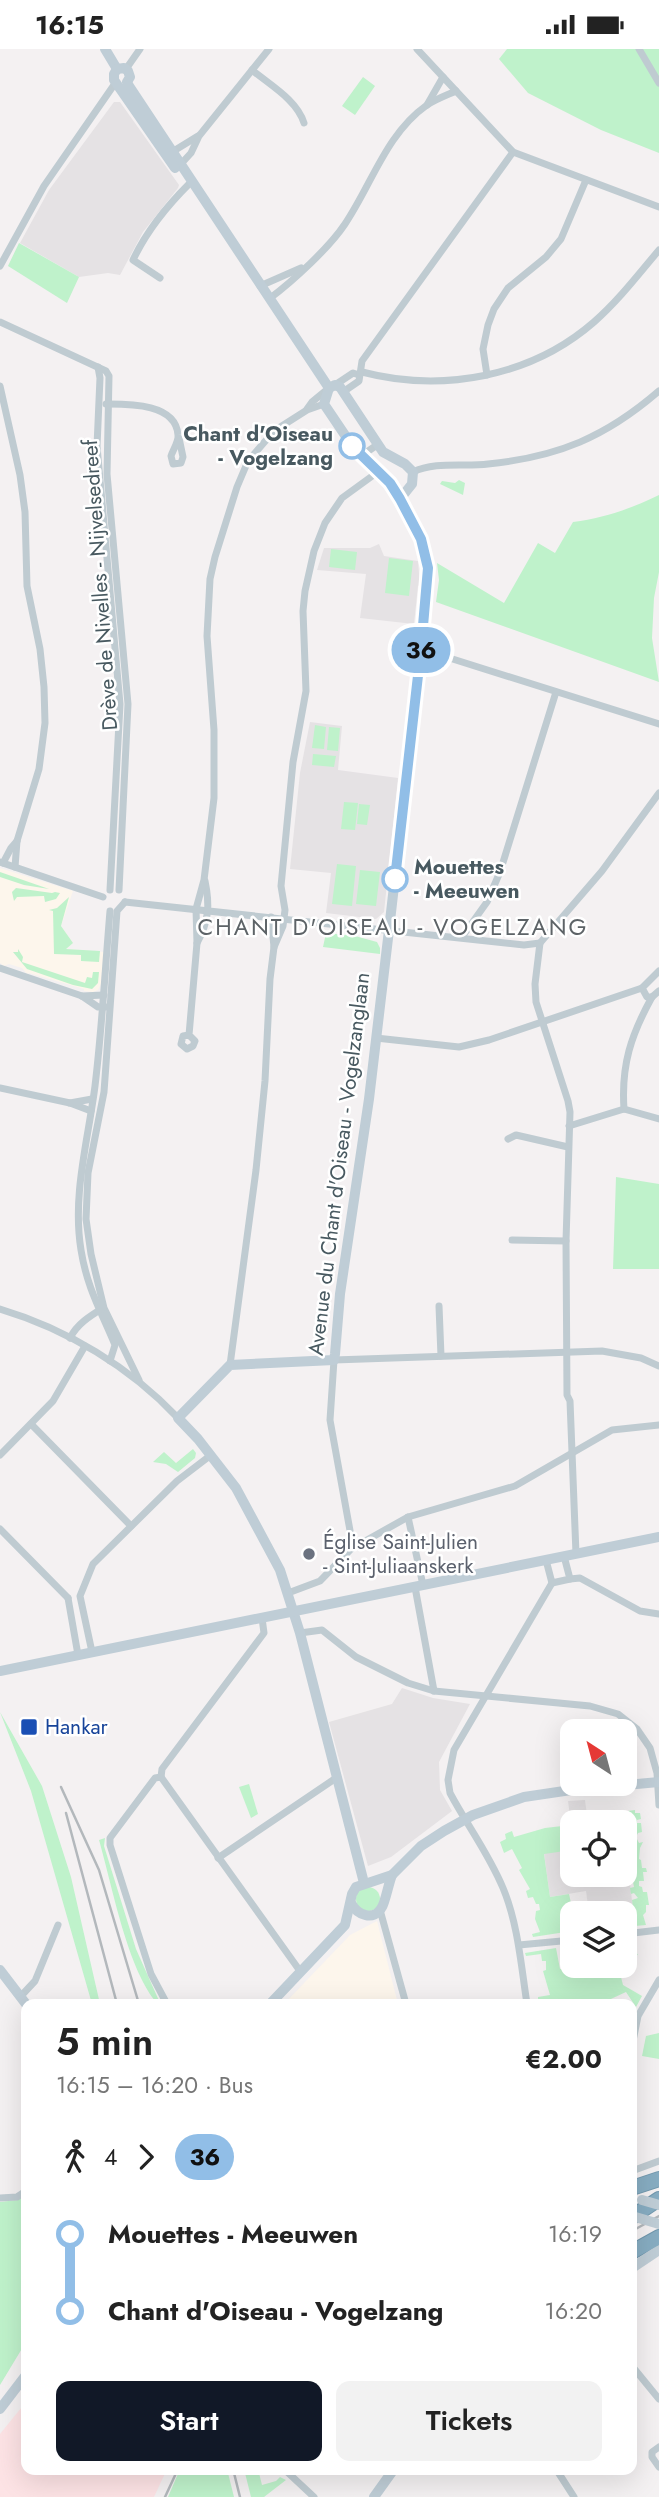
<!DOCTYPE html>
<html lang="en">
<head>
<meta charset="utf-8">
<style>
  :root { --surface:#fff; --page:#f2f2f2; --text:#222; --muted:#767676; --accent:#111827 }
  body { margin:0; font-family:Jost,sans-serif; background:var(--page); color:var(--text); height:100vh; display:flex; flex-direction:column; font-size:26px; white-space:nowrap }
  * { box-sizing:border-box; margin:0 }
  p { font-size:23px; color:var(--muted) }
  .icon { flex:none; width:38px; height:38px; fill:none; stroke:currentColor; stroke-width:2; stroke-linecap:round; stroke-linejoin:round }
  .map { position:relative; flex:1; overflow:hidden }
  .side { position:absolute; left:21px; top:1950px; width:616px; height:476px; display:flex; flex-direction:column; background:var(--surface); border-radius:14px; box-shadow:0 7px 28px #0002 }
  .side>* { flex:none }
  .badge { padding:0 14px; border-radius:23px; font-size:24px; line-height:46px }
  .needle { width:46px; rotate:324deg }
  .tools { position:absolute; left:560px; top:1670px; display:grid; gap:14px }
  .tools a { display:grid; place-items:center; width:77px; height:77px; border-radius:14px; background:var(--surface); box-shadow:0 7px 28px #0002; font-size:35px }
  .map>.badge { position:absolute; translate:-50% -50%; box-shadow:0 0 0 4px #fff }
  .legs { display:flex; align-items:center; gap:10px; height:77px; padding:0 35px; font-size:23px }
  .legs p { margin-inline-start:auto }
  .head { display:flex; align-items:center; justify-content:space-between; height:119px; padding:0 35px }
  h1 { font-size:38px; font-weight:600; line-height:52px }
  .primary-button { display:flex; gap:14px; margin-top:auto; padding:14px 35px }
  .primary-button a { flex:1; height:80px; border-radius:14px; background:var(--accent); color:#fff; font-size:28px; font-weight:600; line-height:80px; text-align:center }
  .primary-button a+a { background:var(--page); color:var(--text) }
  ul { padding:0 35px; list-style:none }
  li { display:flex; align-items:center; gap:24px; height:77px; font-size:26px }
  li i { display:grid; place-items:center; width:10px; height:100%; margin:0 9px; background:currentColor }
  li i::after { content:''; width:18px; height:18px; margin:-9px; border:5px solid; border-radius:50%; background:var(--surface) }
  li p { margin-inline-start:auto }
  li:first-child i { background:linear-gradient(#0000 50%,currentColor 0) }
  li:last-child i { background:linear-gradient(currentColor 50%,#0000 0) }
  .status { display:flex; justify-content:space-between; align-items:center; height:49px; padding:0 35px; background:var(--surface); direction:ltr }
  .status svg { height:19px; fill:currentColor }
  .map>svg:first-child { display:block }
  .commercial { fill:#fdf6ec }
  .education { fill:#e5e2e4 }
  .medical { fill:#fde3e5 }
  .green { fill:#bff2cb }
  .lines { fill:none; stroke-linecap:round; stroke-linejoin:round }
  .highway-casing { stroke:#7298ae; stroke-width:16 }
  .street { stroke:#bfcbd1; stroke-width:7 }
  .secondary { stroke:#bfcdd6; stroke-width:10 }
  .highway { stroke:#87adc2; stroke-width:14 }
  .rail { stroke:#b3b8bc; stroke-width:2.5 }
  .secondary-bridge { stroke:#bfcdd6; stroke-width:10 }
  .line-1-casing { stroke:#fff; stroke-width:16 }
  .line-1 { stroke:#91bee7; stroke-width:10 }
  .stop-1-dot { fill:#fff; stroke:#91bee7; stroke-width:3.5 }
  .worship-dot { fill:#6b7280; stroke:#fff; stroke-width:2.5 }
  .transit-dot { fill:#1a4fb4; stroke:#fff; stroke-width:2.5 }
  .labels { text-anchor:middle; stroke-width:5; stroke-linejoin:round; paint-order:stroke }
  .stop-label { font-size:21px; font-weight:bold; fill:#485960; stroke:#fff; text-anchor:end }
  .street-label { font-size:21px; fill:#485960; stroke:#fff }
  .worship-label { font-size:21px; fill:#5b616d; stroke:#fff; text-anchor:start }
  .transit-label { font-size:21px; fill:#164399; stroke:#fff; text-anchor:start }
  .neighbourhood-label { font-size:23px; letter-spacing:2px; fill:#5d6367; stroke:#fff }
</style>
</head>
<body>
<div class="status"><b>16:15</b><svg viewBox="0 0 49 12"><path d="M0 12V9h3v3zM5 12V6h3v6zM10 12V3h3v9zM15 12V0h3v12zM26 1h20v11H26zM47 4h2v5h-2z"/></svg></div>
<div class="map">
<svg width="659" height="2448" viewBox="0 0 659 2448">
  <rect width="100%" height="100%" fill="#f4f1f2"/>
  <g class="commercial">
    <polygon points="0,819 73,842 61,877 73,894 66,900 104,903 101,935 98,941 93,943 84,942 84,940 29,924 27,925 22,919 9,915 4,917 0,914"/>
    <polygon points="377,1872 398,1955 284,1955 350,1886"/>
  </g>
  <g class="education">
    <polygon points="114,53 120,53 179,136 178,139 143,183 120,226 108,224 79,228 20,194 49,141"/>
    <polygon points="379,495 384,507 418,512 420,536 418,537 414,575 360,569 366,525 317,521 324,499 370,499"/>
    <polygon points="310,673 342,677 338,721 398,729 384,863 376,870 326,864 331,824 290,820 300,724"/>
    <polygon points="402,1639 433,1649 470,1655 439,1713 440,1741 452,1762 391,1808 368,1817 329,1673 392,1655"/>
    <polygon points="585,1751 588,1773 572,1773 572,1783 568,1752"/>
    <polygon points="625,1792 635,1877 625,1878 625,1864 589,1864 586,1842 550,1848 544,1804 572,1801 572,1825 625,1825"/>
  </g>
  <polygon class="medical" points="26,2353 26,2420 167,2420 154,2448 0,2448 0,2385"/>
  <g class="green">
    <polygon points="507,0 659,0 659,104 601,81 528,44 499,10"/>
    <polygon points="363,28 375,37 355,66 342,57"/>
    <polygon points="19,194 79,228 67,254 8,217"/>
    <polygon points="459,431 465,434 463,446 440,435 442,432 455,434"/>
    <path d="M659 446V523L654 549 652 589 659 633 436 553 439 531 437 514 504 554 538 494 555 504 573 473C604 469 630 460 659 446Z"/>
    <polygon points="331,500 357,503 355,521 329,518"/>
    <polygon points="389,509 413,512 409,547 385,544"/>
    <polygon points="315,676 326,678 324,700 312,699"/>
    <polygon points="329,678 340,679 338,702 327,701"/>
    <polygon points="313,705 336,707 334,718 312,716"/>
    <polygon points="344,753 358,754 355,781 341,780"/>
    <polygon points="359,755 370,756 367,776 357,775"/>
    <polygon points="337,815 356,817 352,857 332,855"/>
    <polygon points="360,821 380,823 376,857 356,855"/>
    <polygon points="0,823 49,840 24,836 0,828"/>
    <polygon points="16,839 52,844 55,843 60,844 56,850 45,853 44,847 17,848 14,852 12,843"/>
    <polygon points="69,848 61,877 73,894 66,900 100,902 99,913 81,912 81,906 54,905 53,862 49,861 57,859"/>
    <polygon points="326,884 355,887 377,893 380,899 380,905 323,898"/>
    <polygon points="18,900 23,908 22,913 85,934 87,928 92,929 93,923 99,923 98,934 92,940 73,936 27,920 13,903 18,903"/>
    <polygon points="616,1128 659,1135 659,1220 613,1220"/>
    <polygon points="193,1400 196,1404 195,1409 178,1423 166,1415 153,1413 164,1403 176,1414"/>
    <polygon points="0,1663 42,1737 71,1828 100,1955 92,1955 31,1742"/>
    <polygon points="249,1735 258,1765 251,1769 239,1738"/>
    <polygon points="635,1761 635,1764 640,1764 641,1770 637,1771 637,1774 641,1774 642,1783 638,1784 636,1788 639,1794 643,1793 640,1799 639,1810 641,1811 642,1819 646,1819 647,1823 643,1823 644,1832 639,1832 639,1837 642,1838 643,1843 647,1843 649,1856 646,1856 646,1863 643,1866 646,1876 635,1877 632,1851 638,1849 634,1844 631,1845 630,1839 634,1838 633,1833 630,1833 625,1773 620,1772 623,1772 623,1769 628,1768 628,1762"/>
    <polygon points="571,1776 572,1801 544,1805 550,1848 569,1845 571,1854 576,1853 578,1859 586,1858 587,1864 572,1864 572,1882 533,1888 532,1885 540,1883 535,1870 536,1862 540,1861 539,1855 536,1855 533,1848 528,1849 526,1842 530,1840 519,1821 522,1819 512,1800 504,1804 500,1793 506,1790 505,1785 512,1782 514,1788 545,1779"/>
    <path d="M105 1789 104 1797 136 1900 160 1954 158 1955C128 1923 112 1836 99 1791Z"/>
    <circle cx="368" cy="1850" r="12"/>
    <polygon points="556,1899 560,1920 589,1916 625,1916 625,1913 628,1912 627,1903 638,1905 621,1928 623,1936 642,1947 636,1958 626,1943 600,1955 552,1955 551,1952 538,1954 538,1948 550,1946 543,1922 546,1921 546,1912 542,1912 541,1905 526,1907 525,1904"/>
    <polygon points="659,1984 659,2010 642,2007 646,1987"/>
    <polygon points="26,2146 26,2293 0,2336 0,2153 17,2151"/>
    <polygon points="180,2420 227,2420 234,2448 168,2448"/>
    <polygon points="244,2420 258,2420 262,2436 276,2432 280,2428 286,2431 264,2448 251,2448"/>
  </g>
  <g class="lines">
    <defs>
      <g id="highway">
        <polyline points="632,2139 659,2130"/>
        <polyline points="632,2168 659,2150"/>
        <polyline points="632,2203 659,2188"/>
      </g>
    </defs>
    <use href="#highway" class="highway-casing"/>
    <g class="street">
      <polyline points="417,0 513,103 659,158"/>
      <polyline points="639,0 659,34"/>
      <polyline points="126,20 140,0"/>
      <path d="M252 21C270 36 297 51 304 74"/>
      <polyline points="427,56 443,28"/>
      <polyline points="172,103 198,87"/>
      <polyline points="180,116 191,104 199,87 269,0"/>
      <polyline points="0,217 44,137 116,33"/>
      <path d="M160 229 133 211C147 181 166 158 189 135"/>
      <polyline points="260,237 301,219"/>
      <path d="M269 250C293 232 329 199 345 175 372 135 386 85 427 56 436 50 447 46 456 42"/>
      <polyline points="0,273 106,322 109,327 107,425 128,655 119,841"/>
      <polyline points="98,318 100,329 97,397 120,655 110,841"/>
      <path d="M362 323C442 344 531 328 594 273 618 252 638 226 659 201"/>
      <polyline points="487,326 483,300 488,276 494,260 508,239 546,208 561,190 586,131"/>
      <polyline points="335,336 353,324 359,326"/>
      <polyline points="0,337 20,426 25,463 27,537 40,600 44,638 45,674 39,720 17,792 15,818"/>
      <polyline points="343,343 359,332 362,312 513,103"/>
      <path d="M106 355C128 355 176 354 178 386 179 392 173 401 171 407L173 415 181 414 183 408 179 389"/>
      <polyline points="307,360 312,353 329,339"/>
      <polyline points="361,407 377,396"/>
      <path d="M413 423C435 412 464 418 488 415 558 408 606 388 659 342"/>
      <polyline points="421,600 659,675"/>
      <polyline points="0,813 103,848"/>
      <polyline points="3,814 11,799 17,792"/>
      <polyline points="125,853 117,862 104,1043 88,1124 86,1170 91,1205 104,1259 139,1331"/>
      <polyline points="125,853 524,896 540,894"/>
      <path d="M110 862C105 921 102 979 95 1037 88 1092 72 1146 81 1201 87 1239 101 1262 115 1296L110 1312"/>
      <polyline points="271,868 274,898"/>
      <polyline points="462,888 487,853 500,823 556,643"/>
      <path d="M197 894C209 872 210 856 205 832"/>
      <polyline points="0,919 82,947 98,958 106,958"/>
      <polyline points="659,922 642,939 647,948 652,948 659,942"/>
      <polyline points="82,947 104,946"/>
      <polyline points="189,986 183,987 181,995 187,1000 193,997 195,992 189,986 197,894 196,860 204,831 214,749 214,681 207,587 210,530 215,508 237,438 248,412 274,382 307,361 324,355"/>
      <polyline points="376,989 459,998 489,991 642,939"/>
      <polyline points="0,1039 70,1054 91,1062"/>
      <polyline points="70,1054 92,1050"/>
      <path d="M624 1060C621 1016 631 986 652 948"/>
      <polyline points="569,1077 624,1060 659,1070"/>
      <polyline points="508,1090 516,1086 568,1098"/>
      <polyline points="512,1191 566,1192"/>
      <polyline points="439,1257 441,1307"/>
      <path d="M0 1260C67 1280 130 1318 178 1369"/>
      <path d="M70 1289C77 1275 90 1267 103 1259"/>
      <polyline points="230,1316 256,1121 265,1032 270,930 274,898 283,877 285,861 281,837 293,713 306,642 303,562 305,542 314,502 325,474 342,449 375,425 380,425"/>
      <polyline points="31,1375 131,1477"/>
      <polyline points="0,1406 53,1352 85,1297"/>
      <polyline points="408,1468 423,1536"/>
      <polyline points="0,1480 68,1549"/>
      <polyline points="357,1497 351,1487 330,1371 334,1311 602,1302 641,1309 659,1317"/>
      <polyline points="576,1505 570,1352 567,1346 566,1192 570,1063 568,1052 536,953 535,935 540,894 602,822 659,744"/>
      <polyline points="546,1511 552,1534 570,1530 564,1507"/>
      <polyline points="570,1530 580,1529 640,1562 659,1565"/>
      <polyline points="415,1538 434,1642"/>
      <polyline points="288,1544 320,1532 351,1500 408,1468 515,1437 612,1381 659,1376"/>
      <polyline points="68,1549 78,1606"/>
      <polyline points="300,1584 322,1581 356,1608 408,1634 434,1642 590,1657 618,1665 637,1680 650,1699 657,1724 659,1756"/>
      <polyline points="92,1603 80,1547 93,1515 177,1432 211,1406"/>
      <polyline points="161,1728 155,1729 110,1789 110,1796 151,1925 167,1955"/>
      <polyline points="161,1728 300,1922"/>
      <polyline points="161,1728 162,1720 264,1584 262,1569"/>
      <polyline points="218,1809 336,1729"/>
      <polyline points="380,1861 406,1955"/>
      <polyline points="625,1885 659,1881"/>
      <polyline points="519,1896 572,1891"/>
      <polyline points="21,1947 35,1932 58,1876"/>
      <path d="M527 1955C521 1916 518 1875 503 1839 489 1805 467 1776 450 1744L448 1731 454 1701 552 1534"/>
      <polyline points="632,1997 638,1967 659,1931"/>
      <polyline points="632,2122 659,2112"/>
      <polyline points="0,2149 17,2148 26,2142"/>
      <polyline points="632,2317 659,2350"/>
      <polyline points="659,2398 652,2403 652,2408 659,2418"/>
      <polyline points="284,2420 314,2448"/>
      <polyline points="556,2420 574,2448"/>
    </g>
    <g class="secondary">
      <polyline points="105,0 117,20"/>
      <polyline points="117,20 124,19 128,22 130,28 127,33 129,37 329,339"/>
      <polyline points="117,20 114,25 114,31 175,119"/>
      <polyline points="329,339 324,355 355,401 390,434 400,450 421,490 428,519 421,600 389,881 369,1050 340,1245 335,1305 334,1311 230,1316 178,1369 198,1390 236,1439 280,1521 300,1584 364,1834"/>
      <polyline points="329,339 335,336 340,338 383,403 405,415 413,423 412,435 400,450"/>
      <polyline points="0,1622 659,1488"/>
      <path d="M351 1854C357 1866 374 1873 382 1858 385 1854 389 1833 392 1826"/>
      <polyline points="0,1921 26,1955"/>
      <polyline points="270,1955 345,1876 352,1845 356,1838 392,1826 421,1797 444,1782 473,1766 524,1748 571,1741 659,1733"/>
      <polyline points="632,2219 659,2201"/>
      <polyline points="0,2360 26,2326"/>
      <polyline points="374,2448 394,2420"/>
    </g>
    <use href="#highway" class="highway"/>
    <g class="rail">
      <polyline points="61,1738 99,1821 139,1955"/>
      <polyline points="66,1764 117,1955"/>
      <polyline points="632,2182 659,2167"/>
      <polyline points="233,2420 240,2448"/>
      <polyline points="165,2448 178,2420"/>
    </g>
    <g class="secondary-bridge">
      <polyline points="642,2151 659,2156"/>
      <polyline points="632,2167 659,2175"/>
    </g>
  </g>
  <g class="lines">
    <defs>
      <polyline id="line-1" points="352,397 390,434 400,450 421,490 428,519 421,600 395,830"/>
    </defs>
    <use href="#line-1" class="line-1-casing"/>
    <use href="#line-1" class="line-1"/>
  </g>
  <g class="stop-1-dot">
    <circle cx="352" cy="397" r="12"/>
    <circle cx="395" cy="830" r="12"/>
  </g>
  <circle class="worship-dot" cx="309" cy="1505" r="7"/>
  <rect class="transit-dot" x="20" y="1669" width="18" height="18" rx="3.5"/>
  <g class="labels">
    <g class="stop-label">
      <text x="333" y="392">Chant d'Oiseau<tspan x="333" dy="24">- Vogelzang</tspan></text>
      <text x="414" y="825" text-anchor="start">Mouettes<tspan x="414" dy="24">- Meeuwen</tspan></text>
    </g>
    <g class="street-label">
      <text transform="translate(100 536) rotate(-94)" y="7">Drève de Nivelles - Nijvelsedreef</text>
      <text transform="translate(339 1115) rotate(-83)" y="7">Avenue du Chant d'Oiseau - Vogelzanglaan</text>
    </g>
    <g class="worship-label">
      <text x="323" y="1500">Église Saint-Julien<tspan x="323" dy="24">- Sint-Juliaanskerk</tspan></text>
    </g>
    <g class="transit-label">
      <text x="45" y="1685">Hankar</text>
    </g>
    <g class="neighbourhood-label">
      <text x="393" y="886">CHANT D'OISEAU - VOGELZANG</text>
    </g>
  </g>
</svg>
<div class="tools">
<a><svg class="needle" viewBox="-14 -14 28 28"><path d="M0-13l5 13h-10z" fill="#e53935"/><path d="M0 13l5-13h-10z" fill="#767676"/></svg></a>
<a><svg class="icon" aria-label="locate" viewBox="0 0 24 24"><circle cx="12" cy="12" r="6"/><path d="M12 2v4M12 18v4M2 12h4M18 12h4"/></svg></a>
<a><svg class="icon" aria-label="layers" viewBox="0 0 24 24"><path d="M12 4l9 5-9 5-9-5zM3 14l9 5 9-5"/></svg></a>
</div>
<b class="badge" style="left:421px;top:601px;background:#91bee7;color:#111">36</b>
<section class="side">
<div class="head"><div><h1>5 min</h1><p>16:15 – 16:20 · Bus</p></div><b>€2.00</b></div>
<div class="legs"><svg class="icon" aria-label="walk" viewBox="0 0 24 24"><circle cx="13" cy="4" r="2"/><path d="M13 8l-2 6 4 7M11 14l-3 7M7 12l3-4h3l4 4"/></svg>4<svg class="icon" aria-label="forward" viewBox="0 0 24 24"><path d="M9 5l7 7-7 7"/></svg><b class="badge" style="background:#91bee7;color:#111">36</b></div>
<ul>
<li><i style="color:#91bee7"></i><b>Mouettes - Meeuwen</b><p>16:19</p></li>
<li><i style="color:#91bee7"></i><b>Chant d'Oiseau - Vogelzang</b><p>16:20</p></li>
</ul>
<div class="primary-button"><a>Start</a><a>Tickets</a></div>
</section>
</div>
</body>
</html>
